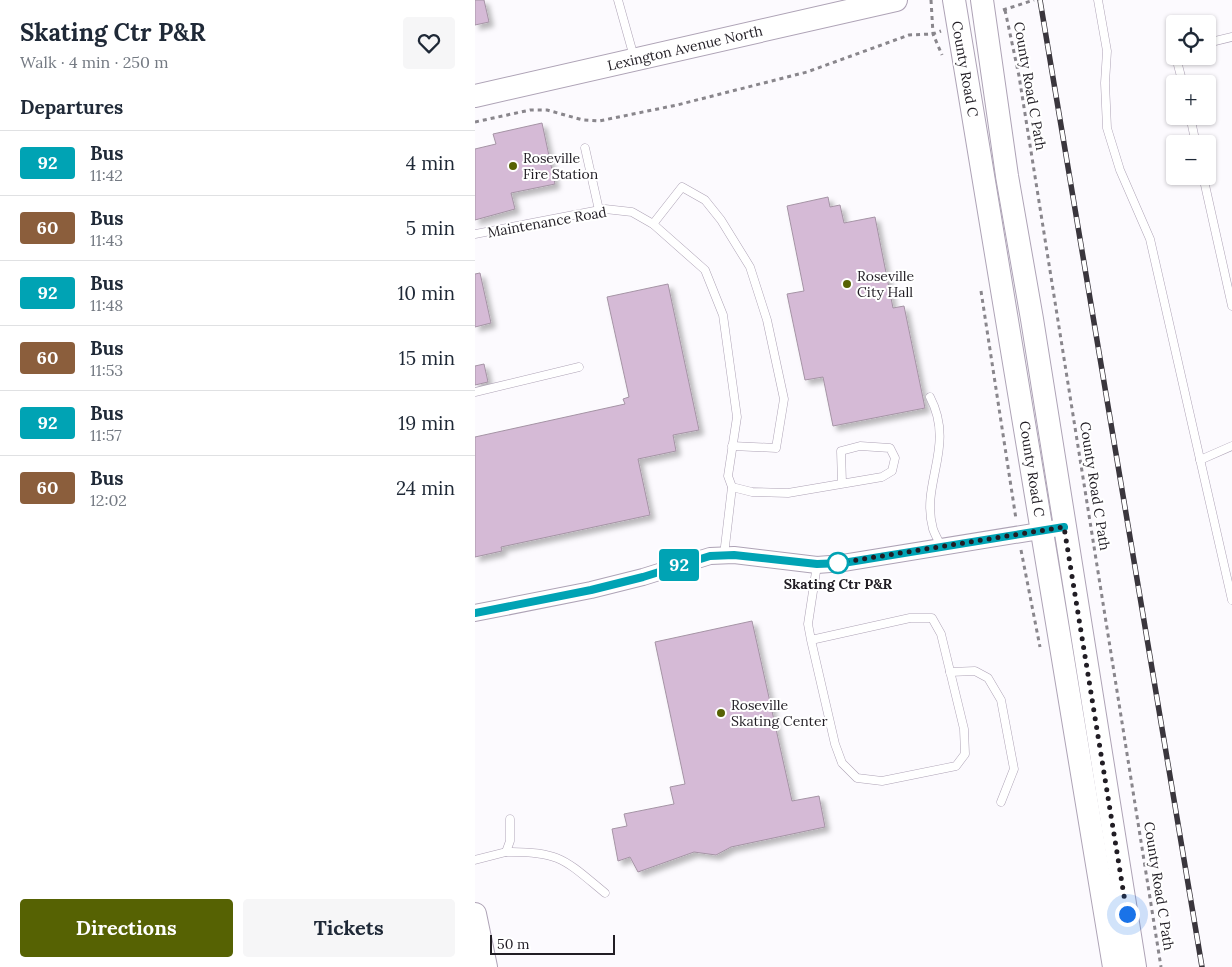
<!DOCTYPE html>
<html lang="en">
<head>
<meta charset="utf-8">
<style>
  :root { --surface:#fff; --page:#f6f6f7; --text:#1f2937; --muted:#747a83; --line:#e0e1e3; --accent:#566203 }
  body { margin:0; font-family:Lora,serif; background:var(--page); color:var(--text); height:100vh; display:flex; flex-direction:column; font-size:19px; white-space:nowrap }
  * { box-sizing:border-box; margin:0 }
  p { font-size:16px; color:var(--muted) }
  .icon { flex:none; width:28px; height:28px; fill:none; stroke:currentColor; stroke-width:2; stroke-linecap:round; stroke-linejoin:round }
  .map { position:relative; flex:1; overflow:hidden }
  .panel { display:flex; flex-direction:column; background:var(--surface); width:475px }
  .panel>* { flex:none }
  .badge { padding:0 10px; border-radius:4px; font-size:18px; line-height:32px }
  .fabs { position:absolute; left:691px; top:15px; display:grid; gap:10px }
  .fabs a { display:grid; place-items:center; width:50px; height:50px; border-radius:5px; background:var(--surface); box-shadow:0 1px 4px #0004; font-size:25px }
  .scale { position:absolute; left:15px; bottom:12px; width:125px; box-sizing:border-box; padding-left:5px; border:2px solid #211d24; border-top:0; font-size:14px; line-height:18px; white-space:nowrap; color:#211d24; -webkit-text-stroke:4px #fff; paint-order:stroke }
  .you { position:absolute; width:25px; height:25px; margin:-12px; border:4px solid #fff; border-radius:50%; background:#1a73e8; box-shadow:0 0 0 8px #1a73e833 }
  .map>.badge { position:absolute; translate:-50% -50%; box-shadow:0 0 0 2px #fff }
  h2 { padding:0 20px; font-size:19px; line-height:45px }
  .round { display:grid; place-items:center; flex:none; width:52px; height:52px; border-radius:5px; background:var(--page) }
  .headline { display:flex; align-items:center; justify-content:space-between; height:85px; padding:0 20px }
  h1 { font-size:24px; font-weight:800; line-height:38px }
  .primary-button { display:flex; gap:10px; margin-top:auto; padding:10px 20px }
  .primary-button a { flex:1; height:58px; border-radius:5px; background:var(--accent); color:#fff; font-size:20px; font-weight:800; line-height:58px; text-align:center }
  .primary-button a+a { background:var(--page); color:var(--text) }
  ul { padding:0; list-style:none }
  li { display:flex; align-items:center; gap:15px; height:65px; padding:0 20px; border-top:1px solid var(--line) }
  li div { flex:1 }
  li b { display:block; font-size:19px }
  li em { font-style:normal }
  li .badge { min-width:55px; font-weight:700; text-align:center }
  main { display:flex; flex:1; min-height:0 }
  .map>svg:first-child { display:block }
  .building { fill:#d5bad6; stroke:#a594a5; filter:url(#shadow) }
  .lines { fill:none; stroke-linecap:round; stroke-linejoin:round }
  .lane-casing { stroke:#aea3b6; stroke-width:9 }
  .street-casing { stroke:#aea3b6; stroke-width:18 }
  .secondary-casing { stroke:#aea3b6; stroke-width:24 }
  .path { stroke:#89868c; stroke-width:3; stroke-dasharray:4 4; stroke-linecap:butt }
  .lane { stroke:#fff; stroke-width:8 }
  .street { stroke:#fff; stroke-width:16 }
  .secondary { stroke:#fff; stroke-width:22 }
  .rail-casing { stroke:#3a363d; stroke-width:5.5 }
  .rail { stroke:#fff; stroke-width:4; stroke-dasharray:11; stroke-linecap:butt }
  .line-casing { stroke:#fff; stroke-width:11 }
  .line { stroke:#00a3b4; stroke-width:8 }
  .walk { stroke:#211d24; stroke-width:5; stroke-dasharray:0 9 }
  .poi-dot { fill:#566203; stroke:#fff; stroke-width:2 }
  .stop-dot { fill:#fff; stroke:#00a3b4; stroke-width:2.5 }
  .labels { text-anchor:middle; stroke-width:4; stroke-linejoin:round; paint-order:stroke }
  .street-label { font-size:14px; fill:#211d24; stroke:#fff }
  .poi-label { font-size:14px; fill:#211d24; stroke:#fff; text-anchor:start }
  .stop-label { font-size:14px; font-weight:bold; fill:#211d24; stroke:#fff }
</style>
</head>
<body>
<main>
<section class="panel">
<div class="headline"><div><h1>Skating Ctr P&amp;R</h1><p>Walk · 4 min · 250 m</p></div><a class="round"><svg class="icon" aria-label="heart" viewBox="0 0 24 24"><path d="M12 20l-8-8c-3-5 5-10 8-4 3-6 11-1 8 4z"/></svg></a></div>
<h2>Departures</h2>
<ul>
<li><span class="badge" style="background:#00a3b4;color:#fff">92</span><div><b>Bus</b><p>11:42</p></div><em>4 min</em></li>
<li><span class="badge" style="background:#8b5e3c;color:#fff">60</span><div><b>Bus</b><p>11:43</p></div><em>5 min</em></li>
<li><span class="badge" style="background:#00a3b4;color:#fff">92</span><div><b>Bus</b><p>11:48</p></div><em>10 min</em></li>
<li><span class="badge" style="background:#8b5e3c;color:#fff">60</span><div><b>Bus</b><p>11:53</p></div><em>15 min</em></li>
<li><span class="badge" style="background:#00a3b4;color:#fff">92</span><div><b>Bus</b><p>11:57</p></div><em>19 min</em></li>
<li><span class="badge" style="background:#8b5e3c;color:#fff">60</span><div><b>Bus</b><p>12:02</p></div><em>24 min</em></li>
</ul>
<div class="primary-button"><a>Directions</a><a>Tickets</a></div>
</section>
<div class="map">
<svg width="757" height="967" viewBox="0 0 757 967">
  <defs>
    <filter id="shadow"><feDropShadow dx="4.5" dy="4.5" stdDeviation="2.5" flood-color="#0004"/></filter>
  </defs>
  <rect width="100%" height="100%" fill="#fcfafe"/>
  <g class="building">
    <polygon points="0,0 9,0 14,22 0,25"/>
    <polygon points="67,123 80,184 36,193 40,209 0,220 0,149 21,144 18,134"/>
    <polygon points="353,197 355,207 365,205 369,223 400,217 418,308 429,306 450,408 358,426 348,377 330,380 312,294 329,291 312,206"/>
    <polygon points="5,273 16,323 0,327 0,274"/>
    <polygon points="193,284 224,430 198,435 201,451 163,459 175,515 26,547 27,551 0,557 0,437 150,404 148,399 154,397 132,297"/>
    <polygon points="9,364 13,382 0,385 0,366"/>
    <polygon points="277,621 317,801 344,796 350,827 256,847 241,855 219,852 163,872 155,857 143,861 137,829 152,826 149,814 199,804 195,787 210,784 180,642"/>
  </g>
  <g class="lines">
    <defs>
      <g id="lane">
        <polyline points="143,0 159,57"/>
        <polyline points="623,0 632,51 630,83 632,128 645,170 675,239 757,600"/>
        <polyline points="732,43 757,37"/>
        <polyline points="706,56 703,65 708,84"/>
        <polyline points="715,116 721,144"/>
        <polyline points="110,148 124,210"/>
        <polyline points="728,176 757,306"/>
        <polyline points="178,224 207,187 230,200 246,220 275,267 292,320 309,399 301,448 257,446"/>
        <polyline points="0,234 130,209 157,212 178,224 230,270 248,315 262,417 253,476 257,487 249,555"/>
        <polyline points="0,392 104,367"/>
        <path d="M455 397C481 447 445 483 458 529 460 535 464 541 466 547"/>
        <polyline points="725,460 757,446"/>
        <polyline points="257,487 277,492 313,493 407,477 417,471 420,458 415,448 385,446 366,451 367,483"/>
        <polyline points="336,640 435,618 457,618 466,634 489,729 490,754 481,766 407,781 382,778 367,763 360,744 336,640 333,624 342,565"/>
        <polyline points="475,672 500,671 513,678 526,700 539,769 526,802"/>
        <path d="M31 852C85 851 90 860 130 893"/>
        <polyline points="0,860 31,852 35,841 35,819"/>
      </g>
      <polyline id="street" points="0,613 116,590 168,577 235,556 259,555 342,565 368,563 589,527"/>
      <g id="secondary">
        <polyline points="479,0 639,967"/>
        <polyline points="507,0 532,176 557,319 660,967"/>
        <polyline points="0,96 421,0"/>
        <polyline points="0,914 11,967"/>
      </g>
    </defs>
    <use href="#lane" class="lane-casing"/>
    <use href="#street" class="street-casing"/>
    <use href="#secondary" class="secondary-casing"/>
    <g class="path">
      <polyline points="456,0 458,34 467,55"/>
      <polyline points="528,10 559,0"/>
      <polyline points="530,10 544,76 686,967"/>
      <polyline points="0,122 55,110 72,110 108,120 124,121 202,105 332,72 434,35 458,34 466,31"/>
      <polyline points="506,291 541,519"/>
      <polyline points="546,550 565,647"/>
    </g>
    <use href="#lane" class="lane"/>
    <use href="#street" class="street"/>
    <use href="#secondary" class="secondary"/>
    <defs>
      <polyline id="rail" points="565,0 727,967"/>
    </defs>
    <use href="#rail" class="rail-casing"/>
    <use href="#rail" class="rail"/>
  </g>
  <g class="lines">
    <defs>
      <polyline id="line" points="0,613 116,590 168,577 235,556 259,555 342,564 368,563 589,527"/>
    </defs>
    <use href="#line" class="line-casing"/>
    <use href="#line" class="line"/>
    <polyline class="walk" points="363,563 589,527 652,914"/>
  </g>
  <g class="poi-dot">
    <circle cx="38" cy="166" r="5"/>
    <circle cx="372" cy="284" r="5"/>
    <circle cx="246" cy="713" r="5"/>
  </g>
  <circle class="stop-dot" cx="363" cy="563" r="10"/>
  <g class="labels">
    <g class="street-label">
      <text transform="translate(210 48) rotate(-13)" y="5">Lexington Avenue North</text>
      <text transform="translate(490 69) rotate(80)" y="5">County Road C</text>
      <text transform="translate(555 86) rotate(80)" y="5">County Road C Path</text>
      <text transform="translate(72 222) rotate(-10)" y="5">Maintenance Road</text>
      <text transform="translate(557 469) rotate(81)" y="5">County Road C</text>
      <text transform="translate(620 486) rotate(81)" y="5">County Road C Path</text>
      <text transform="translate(684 886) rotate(81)" y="5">County Road C Path</text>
    </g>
    <g class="poi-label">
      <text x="48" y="163">Roseville<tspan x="48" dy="16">Fire Station</tspan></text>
      <text x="382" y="281">Roseville<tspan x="382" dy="16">City Hall</tspan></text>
      <text x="256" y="710">Roseville<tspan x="256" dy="16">Skating Center</tspan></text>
    </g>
    <g class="stop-label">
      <text x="363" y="589">Skating Ctr P&amp;R</text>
    </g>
  </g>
</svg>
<div class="fabs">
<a><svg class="icon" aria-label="locate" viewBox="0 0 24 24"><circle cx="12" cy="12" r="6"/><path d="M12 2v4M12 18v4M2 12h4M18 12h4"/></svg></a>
<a>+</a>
<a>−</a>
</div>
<div class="scale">50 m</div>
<div class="you" style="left:652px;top:914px"></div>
<b class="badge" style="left:204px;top:565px;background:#00a3b4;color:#fff">92</b>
</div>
</main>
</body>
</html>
